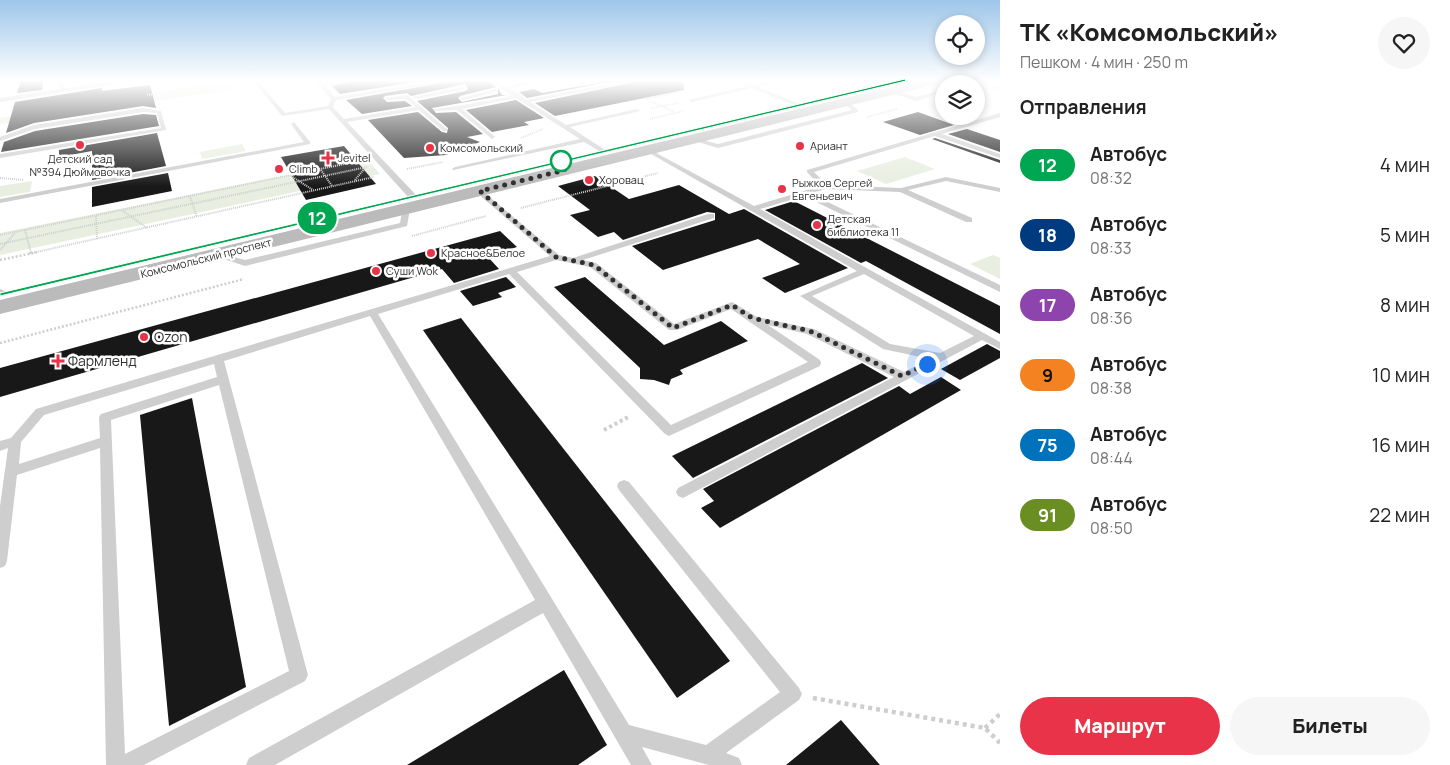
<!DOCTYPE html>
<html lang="ru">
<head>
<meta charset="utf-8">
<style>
  :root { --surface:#fff; --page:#f6f6f6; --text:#222; --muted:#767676; --accent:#e93348 }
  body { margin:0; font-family:Manrope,sans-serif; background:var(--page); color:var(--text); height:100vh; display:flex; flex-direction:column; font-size:19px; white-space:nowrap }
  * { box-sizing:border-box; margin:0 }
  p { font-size:16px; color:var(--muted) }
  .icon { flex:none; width:28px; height:28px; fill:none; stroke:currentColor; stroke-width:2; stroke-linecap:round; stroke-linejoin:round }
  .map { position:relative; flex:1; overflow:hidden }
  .panel { display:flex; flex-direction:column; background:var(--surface); width:450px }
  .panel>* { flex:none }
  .badge { padding:0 10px; border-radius:16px; font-size:18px; line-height:32px }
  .controls { position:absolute; left:935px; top:15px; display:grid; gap:10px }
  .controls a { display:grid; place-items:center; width:50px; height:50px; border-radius:50%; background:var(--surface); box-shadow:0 2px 8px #0003; font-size:25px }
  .you { position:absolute; width:25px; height:25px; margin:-12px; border:4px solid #fff; border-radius:50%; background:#1a73e8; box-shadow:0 0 0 8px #1a73e833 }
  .map>.badge { position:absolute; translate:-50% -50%; box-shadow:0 0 0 2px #fff }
  h2 { padding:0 20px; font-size:19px; line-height:45px }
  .round { display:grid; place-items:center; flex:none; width:52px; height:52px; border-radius:26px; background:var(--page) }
  .overview { display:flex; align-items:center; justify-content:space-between; height:85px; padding:0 20px }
  h1 { font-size:24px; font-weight:800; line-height:38px }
  .cta { display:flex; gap:10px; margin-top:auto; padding:10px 20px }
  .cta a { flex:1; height:58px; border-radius:30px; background:var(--accent); color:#fff; font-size:20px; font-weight:800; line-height:58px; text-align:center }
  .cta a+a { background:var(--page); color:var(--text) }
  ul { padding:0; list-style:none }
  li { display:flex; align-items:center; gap:15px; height:70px; padding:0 20px }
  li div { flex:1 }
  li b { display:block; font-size:19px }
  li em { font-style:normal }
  li .badge { min-width:55px; font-weight:700; text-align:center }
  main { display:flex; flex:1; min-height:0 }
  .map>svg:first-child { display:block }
  .green { fill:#e8eee0 }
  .building { fill:#181818 }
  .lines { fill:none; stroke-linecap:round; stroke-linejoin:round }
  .path-far3 { stroke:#cecece; stroke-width:2; stroke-dasharray:1 1; stroke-linecap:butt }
  .path-far2 { stroke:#cecece; stroke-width:2.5; stroke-dasharray:2 2; stroke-linecap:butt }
  .path-far1 { stroke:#cecece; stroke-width:4; stroke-dasharray:3 3; stroke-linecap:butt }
  .path { stroke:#cecece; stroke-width:4.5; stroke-dasharray:4 4; stroke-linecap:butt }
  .lane { fill:#cecece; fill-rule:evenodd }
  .secondary { fill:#bbb; fill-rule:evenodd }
  .line { fill:#00a651; stroke:#fff }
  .walk { stroke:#313131; stroke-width:5; stroke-dasharray:0 9 }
  .poi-dot { fill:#e93348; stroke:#fff; stroke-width:2 }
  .stop-dot { fill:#fff; stroke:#00a651; stroke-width:2.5 }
  .labels { text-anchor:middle; stroke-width:5; stroke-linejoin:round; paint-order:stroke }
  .far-poi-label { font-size:11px; fill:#313131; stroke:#fff; text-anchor:start }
  .far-street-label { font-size:11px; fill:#313131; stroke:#fff }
  .poi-label { font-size:14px; fill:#313131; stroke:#fff; text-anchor:start }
</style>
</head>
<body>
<main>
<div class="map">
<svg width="1000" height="765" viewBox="0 0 1000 765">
  <rect width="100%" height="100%" fill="#fff"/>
  <g class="green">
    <polygon points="236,83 238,89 0,124 0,118"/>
    <polygon points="242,144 246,151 202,159 200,152"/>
    <polygon points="905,157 935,169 886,184 857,171"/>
    <polygon points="367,159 380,174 0,255 0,233"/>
    <polygon points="32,181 30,192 0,197 0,186"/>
    <polygon points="993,255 1000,258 1000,279 970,264"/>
  </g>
  <g class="building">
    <polygon points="21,80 44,80 42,90 17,93"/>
    <polygon points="357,80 428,80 340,94 332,86"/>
    <polygon points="458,80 487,80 496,87 460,96 458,98 462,102 498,94 498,88 502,95 507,95 432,108 436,113 456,112 483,134 467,137 480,142 446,155 404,158 368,120 418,112 442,132 447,133 448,128 417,101 466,91 468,88 465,84 411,96 407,93 385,96 383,98 387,102 405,101 412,106 362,114 346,100"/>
    <polygon points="614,80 618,80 527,98 519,92 534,89 542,93"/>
    <polygon points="644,80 683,80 684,90 555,116 535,103"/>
    <polygon points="150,85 156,108 143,106 34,123 6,133 15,102 102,88 102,91"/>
    <polygon points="516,100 544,118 524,122 529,125 492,132 466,110"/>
    <polygon points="918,112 954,125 920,135 883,122"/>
    <polygon points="143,114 156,115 159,126 1,152 4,142 35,131"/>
    <polygon points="967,129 1000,140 1000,152 948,134"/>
    <polygon points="157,133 166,166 92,180 92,151 59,157 59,150"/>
    <polygon points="935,138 1000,160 1000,163 932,139"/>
    <polygon points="344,146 376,184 306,200 281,157"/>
    <polygon points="168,173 172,191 92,207 92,187"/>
    <polygon points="595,176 629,199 679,185 729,214 744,209 848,268 785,293 762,278 800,264 758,239 663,270 632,246 715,220 715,213 707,212 623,240 614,232 598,237 570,215 590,210 558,186"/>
    <polygon points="794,201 1000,306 1000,334 866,261 861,263 765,210"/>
    <polygon points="500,231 517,247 487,256 499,269 454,283 442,269 0,397 0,368"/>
    <polygon points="506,277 516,287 498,293 502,297 473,306 460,291"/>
    <polygon points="585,277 664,345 721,321 748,341 680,370 683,374 671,379 669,385 654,380 640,379 640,368 554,287"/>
    <polygon points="461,318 730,661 677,698 423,330"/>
    <polygon points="987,344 1000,351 1000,358 960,380 941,369"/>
    <polygon points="862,363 888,378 693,478 672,456"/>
    <polygon points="941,377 961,390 720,528 701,508 714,501 703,489 899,386 910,394"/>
    <polygon points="192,398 246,687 169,726 140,415"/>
    <polygon points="564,670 607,745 578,765 407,765"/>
    <polygon points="841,720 880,765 786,765"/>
  </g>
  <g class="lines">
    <g class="path-far3">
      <polyline points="796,87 826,80"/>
      <polyline points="147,95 229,83 227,80"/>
      <polyline points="645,99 680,92"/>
      <polyline points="646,99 675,112"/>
      <polyline points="652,108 678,103"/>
      <polyline points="867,117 897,109"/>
      <polyline points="650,119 683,111"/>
      <polyline points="521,138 543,129"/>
      <polyline points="407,169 443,162"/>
      <polyline points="321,170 332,186"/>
      <polyline points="291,176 313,190"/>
      <polyline points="0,178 24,180"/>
      <polyline points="355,180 365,168"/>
      <polyline points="190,196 197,217"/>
      <polyline points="521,208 658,173"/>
      <polyline points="123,211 147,228"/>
      <polyline points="96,216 97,239"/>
      <polyline points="25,230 31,253"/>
      <polyline points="0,235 359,161"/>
      <polyline points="412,236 486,216"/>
      <polyline points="0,244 367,167"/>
      <polyline points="0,250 15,233"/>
      <polyline points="32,253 374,177"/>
    </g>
    <g class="path-far2">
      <polyline points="30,252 31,254"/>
      <polyline points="0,260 38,252"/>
      <polyline points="0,343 244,279"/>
    </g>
    <polyline class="path-far1" points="604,430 630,416"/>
    <g class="path">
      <polyline points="813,698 985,728 1000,743"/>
      <polyline points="985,728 1000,714"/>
    </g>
    <g class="lane">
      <polygon points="59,80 64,80 64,88 126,80 142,80 0,102 0,98 59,89"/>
      <polygon points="257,80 285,113 328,106 331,99 315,80 320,80 323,83 355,80 325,86 335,97 442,80 456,80 336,100 333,107 344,119 416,107 406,99 388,100 385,98 407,95 447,129 447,131 443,131 419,110 347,122 415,194 415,198 409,198 329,109 282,116 255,83"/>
      <polygon points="489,80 495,80 506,87 531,80 540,80 509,89 521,95 526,100 630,80 642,80 530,102 566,125 637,109 640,111 570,127 605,150 605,152 601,152 584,142 453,170 452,169 455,167 580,139 516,98 462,109 494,136 495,137 492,139 457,110 436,111 433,109 458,106 512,96"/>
      <path d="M733 80C740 80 746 85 753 85 762 86 776 80 786 80L758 87 802 105 797 106 752 88 692 102 689 100 747 86Z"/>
      <polygon points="892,80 902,82 899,84"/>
      <polygon points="1000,85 1000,89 992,88 993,87"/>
      <polygon points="464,86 466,89 416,99 413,97"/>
      <polygon points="496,89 498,92 463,100 460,98"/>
      <polygon points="891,89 916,97 938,91 941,93 916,101 889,92"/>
      <polygon points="845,100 858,110 858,112 718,148 688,139 691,137 718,144 852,110 842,102"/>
      <polygon points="143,108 161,111 166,130 0,158 0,154 161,128 157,113 143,112 35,129 0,141 0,137 34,125"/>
      <path d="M1000 113V117L942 134 1000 154V158L935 136 814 172 827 185 901 188 946 177 1000 188V192L946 181 908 190 972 218V222H966L900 192 825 189 811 194 1000 285V292L804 196 760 209 1000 342V349L982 340 683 498 678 496 676 492 678 488 894 377 807 334 768 325 820 360 821 363 820 366 669 436 665 434 509 274 378 314 629 725 706 745 780 692 619 490 617 486 619 482 624 480 629 482 799 688 802 694 799 700 726 753 739 758 742 765H709L642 747 652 765H631L543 613 275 765H246L249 758 535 600 370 316 224 361 308 675 305 681 144 765H106L100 448 17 475 7 561 5 566 0 568V506L8 448 0 451V441L11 438 36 409 550 256 477 193 476 191 480 189 559 255 573 258 708 214H714V218L583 260 596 263 674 324 732 302 757 317 814 329 904 372 930 359 883 349 800 296 857 271 644 150 649 149 754 206 820 186 807 172V170ZM556 260 590 267 669 330H677L731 309 808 362 671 425 517 272ZM864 274 974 336 940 353 890 344 812 296ZM214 364 217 377 101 414 99 417 100 438 19 464 21 442 44 415ZM219 385 289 671 125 754 111 420Z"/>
      <polygon points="294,122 310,142 310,144 0,203 0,199 304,142 291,124"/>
      <polygon points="403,207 410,209 407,226 245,266 212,255 216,252 245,260 400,223"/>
      <polygon points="0,289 5,291 5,295 0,295"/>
    </g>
    <polygon class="secondary" points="920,80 943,80 937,84 0,314 0,300"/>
  </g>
  <linearGradient id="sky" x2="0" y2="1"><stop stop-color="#9dc6ea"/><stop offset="0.43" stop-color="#fff"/><stop offset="1" stop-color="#fff" stop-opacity="0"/></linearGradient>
  <rect width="1000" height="187" fill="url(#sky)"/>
  <polygon class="line" points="905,79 906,81 0,296 0,293"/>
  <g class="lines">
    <polyline class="walk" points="561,161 565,170 480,191 556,257 594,265 673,328 732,305 752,318 810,331 902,376 927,364"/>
  </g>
  <g class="poi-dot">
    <circle cx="80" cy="145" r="5"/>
    <circle cx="800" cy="146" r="5"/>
    <circle cx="430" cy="148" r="5"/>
    <path d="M325.5 150.5h5v5h5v5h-5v5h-5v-5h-5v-5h5z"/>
    <circle cx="279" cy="169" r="5"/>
    <circle cx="589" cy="180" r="5"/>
    <circle cx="782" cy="189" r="5"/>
    <circle cx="817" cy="225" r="5"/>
    <circle cx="431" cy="253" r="5"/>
    <circle cx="376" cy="271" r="5"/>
    <circle cx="144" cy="337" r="5"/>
    <path d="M55.5 353.5h5v5h5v5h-5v5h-5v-5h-5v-5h5z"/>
  </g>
  <circle class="stop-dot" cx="561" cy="161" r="10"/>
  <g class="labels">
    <g class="far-poi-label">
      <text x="810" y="150">Ариант</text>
      <text x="440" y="152">Комсомольский</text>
      <text x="338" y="162">Jevitel</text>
      <text x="80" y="163" text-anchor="middle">Детский сад<tspan x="80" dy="13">№394 Дюймовочка</tspan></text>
      <text x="289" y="173">Climb</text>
      <text x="599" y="184">Хоровац</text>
      <text x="792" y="187">Рыжков Сергей<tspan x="792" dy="13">Евгеньевич</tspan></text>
      <text x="827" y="223">Детская<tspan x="827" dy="13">библиотека 11</tspan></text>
      <text x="441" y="257">Красное&amp;Белое</text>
      <text x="386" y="275">Суши Wok</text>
    </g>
    <g class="far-street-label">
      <text transform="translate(206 258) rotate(-14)" y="4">Комсомольский проспект</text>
    </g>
    <g class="poi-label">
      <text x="154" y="342">Ozon</text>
      <text x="68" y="366">Фармленд</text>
    </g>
  </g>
</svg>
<div class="controls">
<a><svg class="icon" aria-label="locate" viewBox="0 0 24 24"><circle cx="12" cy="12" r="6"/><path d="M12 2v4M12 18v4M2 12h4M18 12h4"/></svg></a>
<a><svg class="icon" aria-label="layers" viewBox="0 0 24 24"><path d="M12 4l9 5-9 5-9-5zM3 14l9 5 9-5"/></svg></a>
</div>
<div class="you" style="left:927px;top:364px"></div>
<b class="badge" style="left:317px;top:218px;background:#00a651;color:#fff">12</b>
</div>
<section class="panel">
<div class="overview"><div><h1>ТК «Комсомольский»</h1><p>Пешком · 4 мин · 250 m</p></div><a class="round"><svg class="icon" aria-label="heart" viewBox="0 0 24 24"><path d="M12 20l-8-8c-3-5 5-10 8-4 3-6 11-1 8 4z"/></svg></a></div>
<h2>Отправления</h2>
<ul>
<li><span class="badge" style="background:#00a651;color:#fff">12</span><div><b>Автобус</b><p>08:32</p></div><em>4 мин</em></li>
<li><span class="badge" style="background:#003b80;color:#fff">18</span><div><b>Автобус</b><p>08:33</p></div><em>5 мин</em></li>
<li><span class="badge" style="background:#8e44ad;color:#fff">17</span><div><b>Автобус</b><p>08:36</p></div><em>8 мин</em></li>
<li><span class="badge" style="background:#f58220;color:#111">9</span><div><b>Автобус</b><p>08:38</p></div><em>10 мин</em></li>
<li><span class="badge" style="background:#0072bc;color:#fff">75</span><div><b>Автобус</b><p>08:44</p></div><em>16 мин</em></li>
<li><span class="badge" style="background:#6b8e23;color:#fff">91</span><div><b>Автобус</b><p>08:50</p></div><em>22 мин</em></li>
</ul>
<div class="cta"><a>Маршрут</a><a>Билеты</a></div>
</section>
</main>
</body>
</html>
